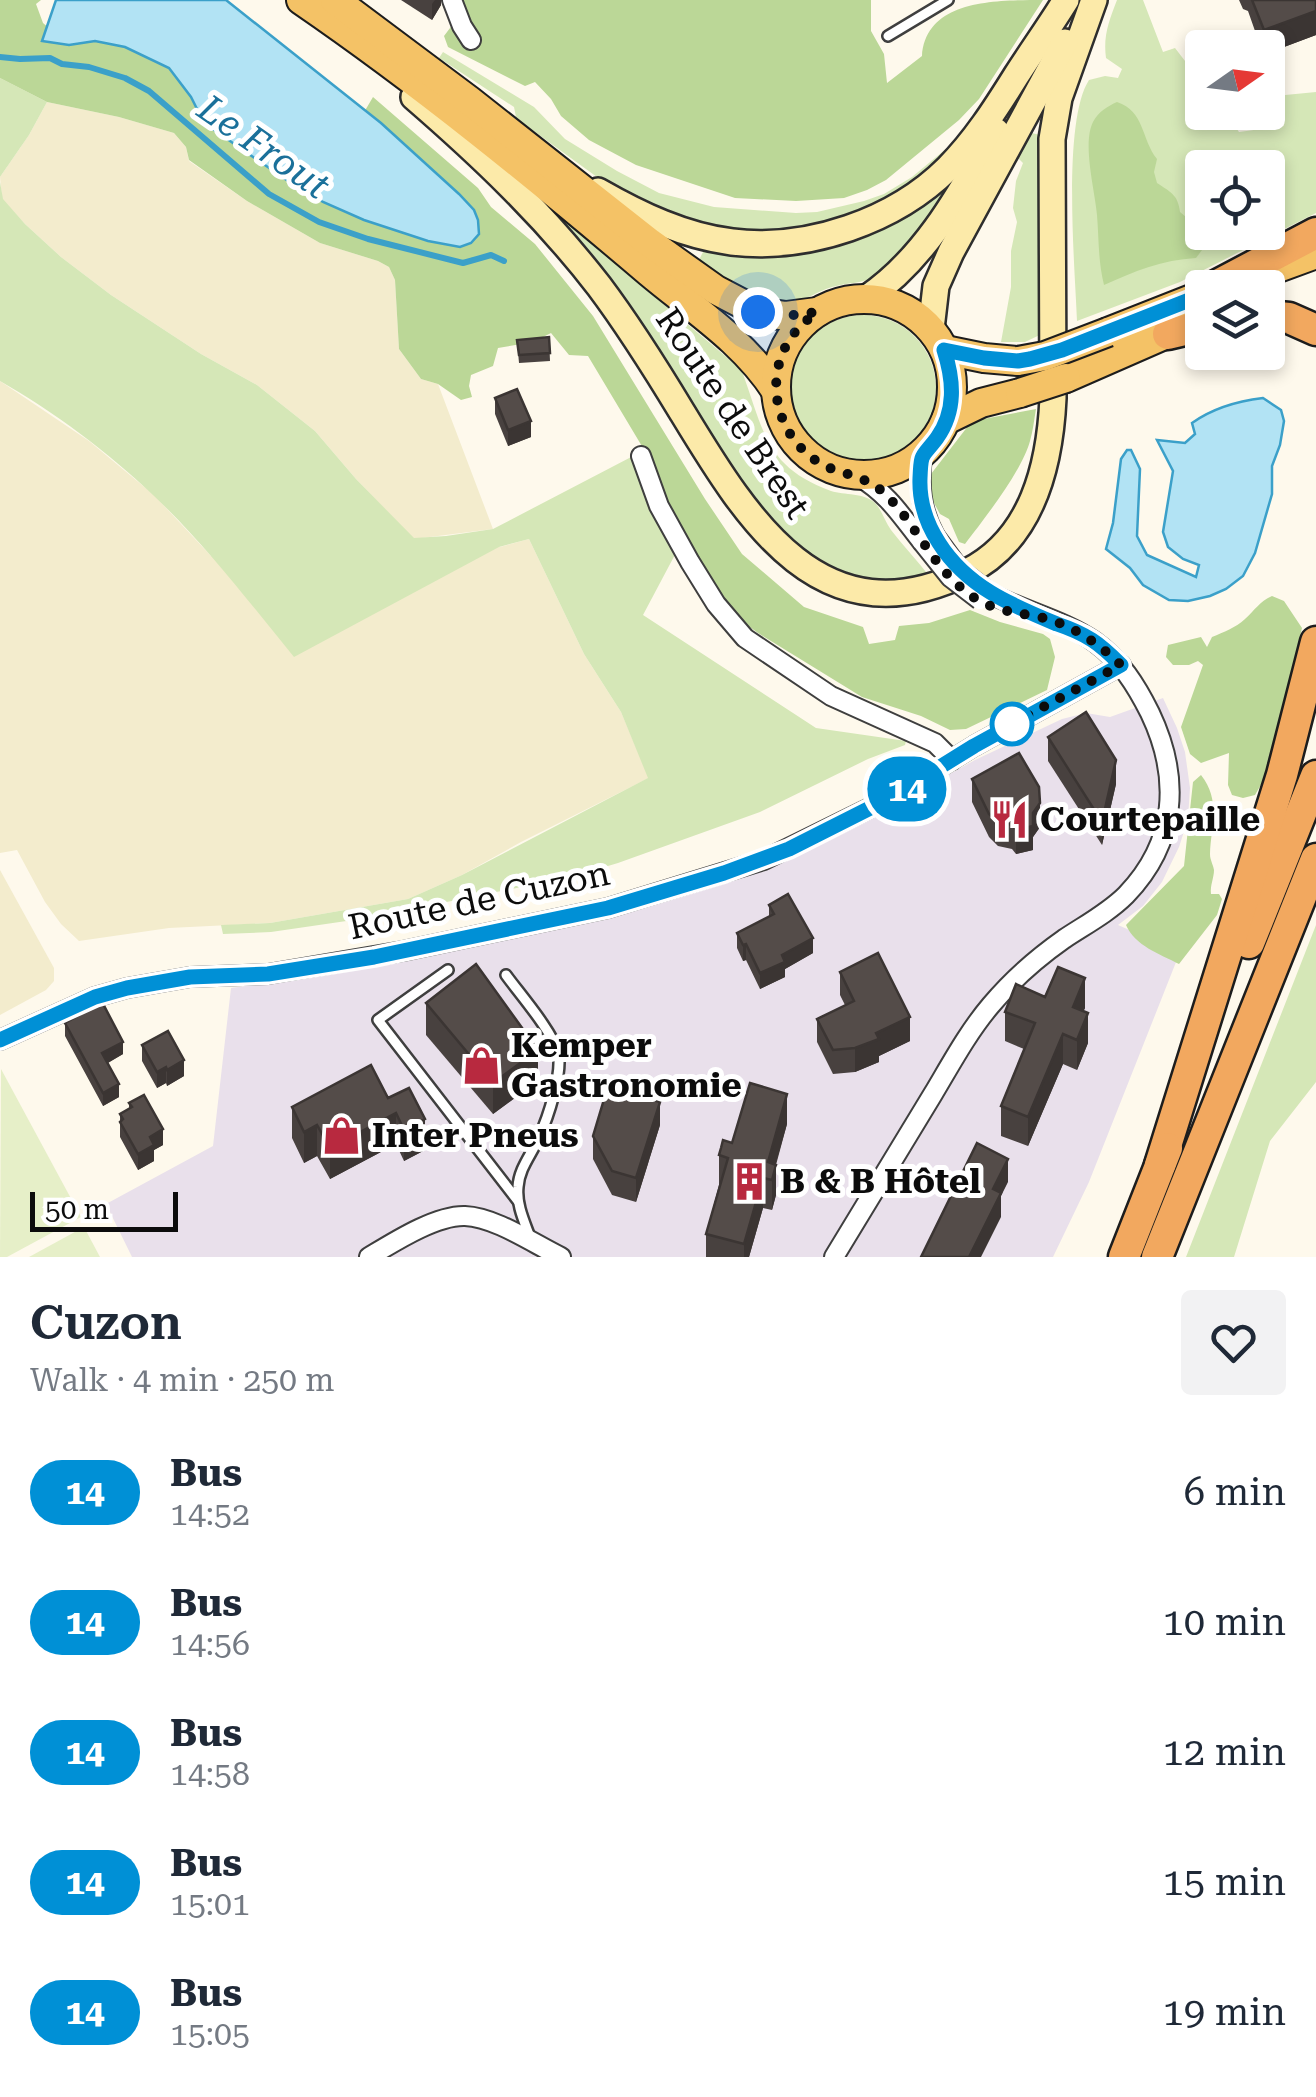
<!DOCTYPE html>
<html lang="en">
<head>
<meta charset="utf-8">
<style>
  :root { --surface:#fff; --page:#f2f2f3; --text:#1f2937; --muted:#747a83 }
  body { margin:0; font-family:"Roboto Serif",serif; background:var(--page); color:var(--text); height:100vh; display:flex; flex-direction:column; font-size:38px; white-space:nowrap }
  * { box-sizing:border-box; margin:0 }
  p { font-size:32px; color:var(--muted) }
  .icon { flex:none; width:55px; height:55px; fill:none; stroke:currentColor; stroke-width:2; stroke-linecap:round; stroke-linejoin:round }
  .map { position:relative; height:1257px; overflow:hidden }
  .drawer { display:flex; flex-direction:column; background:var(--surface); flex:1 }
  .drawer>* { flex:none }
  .badge { padding:0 20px; border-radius:32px; font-size:35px; line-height:65px }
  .needle { width:65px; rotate:76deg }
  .tools { position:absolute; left:1185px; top:30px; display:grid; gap:20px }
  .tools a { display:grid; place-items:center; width:100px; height:100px; border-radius:10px; background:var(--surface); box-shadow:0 5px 15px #0003; font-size:50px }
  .scale { position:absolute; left:30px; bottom:25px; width:148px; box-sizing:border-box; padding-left:10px; border:5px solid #0c0c0c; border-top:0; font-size:28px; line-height:35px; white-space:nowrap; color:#0c0c0c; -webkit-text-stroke:8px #fff; paint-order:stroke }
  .you { position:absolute; width:50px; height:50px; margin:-25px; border:8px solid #fff; border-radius:50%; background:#1a73e8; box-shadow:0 0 0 15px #1a73e833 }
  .map>.badge { position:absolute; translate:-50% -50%; box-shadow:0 0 0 5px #fff }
  .round { display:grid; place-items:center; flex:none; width:105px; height:105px; border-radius:10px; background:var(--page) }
  .overview { display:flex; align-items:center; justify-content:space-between; height:170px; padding:0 30px }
  h1 { font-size:48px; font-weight:600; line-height:75px }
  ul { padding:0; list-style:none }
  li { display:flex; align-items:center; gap:30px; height:130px; padding:0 30px }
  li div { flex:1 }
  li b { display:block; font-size:38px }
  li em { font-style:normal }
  li .badge { min-width:110px; font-weight:700; text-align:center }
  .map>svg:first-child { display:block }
  .industrial { fill:#e9e0eb }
  .farmland { fill:#f3eccd }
  .green { fill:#d5e7b7; fill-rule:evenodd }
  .forest { fill:#bbd797 }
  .pitch { fill:#e6efc8 }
  .water { fill:#b2e3f4; stroke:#3ba0c9; stroke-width:2.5 }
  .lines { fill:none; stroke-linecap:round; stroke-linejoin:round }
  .stream { stroke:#3ba0c9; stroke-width:6 }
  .service-casing { stroke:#3f3f3f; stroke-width:14 }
  .minor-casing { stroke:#3f3f3f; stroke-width:22 }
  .secondary-casing { stroke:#2e2e2e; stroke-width:30 }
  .primary-casing { stroke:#1d1d1d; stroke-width:32 }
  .trunk-casing { stroke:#1d1d1d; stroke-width:35 }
  .service { stroke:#fff; stroke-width:9 }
  .minor { stroke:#fff; stroke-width:18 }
  .secondary { stroke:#fceaa9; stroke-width:25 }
  .primary { stroke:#f4c266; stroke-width:28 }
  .trunk { stroke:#f2a85f; stroke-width:30 }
  .minor-bridge-casing { stroke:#3f3f3f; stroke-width:22; stroke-linecap:butt }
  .primary-bridge-casing { stroke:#1d1d1d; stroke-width:32; stroke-linecap:butt }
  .minor-bridge { stroke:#fff; stroke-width:18 }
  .primary-bridge { stroke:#f4c266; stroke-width:28 }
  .wall { fill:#48413f }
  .shaded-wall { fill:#3b3533 }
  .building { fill:#544c49; stroke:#3b3533; stroke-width:2.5 }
  .line-casing { stroke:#fff; stroke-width:22 }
  .line { stroke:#0090d6; stroke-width:15 }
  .walk { stroke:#0c0c0c; stroke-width:10; stroke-dasharray:0 18 }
  .stop-dot { fill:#fff; stroke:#0090d6; stroke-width:5 }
  .labels { text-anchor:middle; stroke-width:10; stroke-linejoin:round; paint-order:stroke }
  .street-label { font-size:35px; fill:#0c0c0c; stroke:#fff }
  .poi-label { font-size:35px; font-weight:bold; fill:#0c0c0c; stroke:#fff; text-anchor:start }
  .water-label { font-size:38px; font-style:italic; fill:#1a709a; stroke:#fff }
</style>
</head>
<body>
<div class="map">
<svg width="1316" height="1257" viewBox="0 0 1316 1257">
  <rect width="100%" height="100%" fill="#fef9ec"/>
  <polygon class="industrial" points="1163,698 1177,728 1185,752 1190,788 1188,819 1179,847 1162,882 1143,906 1118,925 1180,952 1089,1182 1053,1257 132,1257 106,1204 213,1146 231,988 345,972 605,916 765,871 896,804 975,760 1062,719 1086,713 1110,717"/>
  <g class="farmland">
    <polygon points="47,102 119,117 174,133 186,147 189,161 247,201 320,243 378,261 389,267 395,280 399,349 421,379 438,384 493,529 414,539 356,479 315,431 257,385 201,354 111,295 61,257 25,224 2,199 0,177 29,135"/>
    <polygon points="0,381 89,441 154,495 211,556 500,547 529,539 584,654 621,712 649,778 521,842 462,875 408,899 270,923 169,928 79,941 61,924 45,902 17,850 0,853"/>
    <polygon points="0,870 54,968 54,981 46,990 0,1015"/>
  </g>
  <g class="green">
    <path d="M1117 0H1143L1163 52 1175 48 1202 83V112L1226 113 1239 132 1284 126 1275 96 1316 92V213L1180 282 1077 321C1075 268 1062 122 1089 80L1105 76 1118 78 1122 69 1106 58C1103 36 1109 21 1117 0ZM1202 168H1268V232H1202Z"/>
    <polygon points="443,52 534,107 565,139 617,171 659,193 714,207 796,213 817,212 864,201 884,194 912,177 976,124 917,185 818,231 715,234 619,193 524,124 516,117 514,107 439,58"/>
    <polygon points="0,78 47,102 29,135 0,177"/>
    <polygon points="1027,132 1045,136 1044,333 1025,342 1001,342 1011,287 1011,251 1017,222 1013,208 1016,181 1023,163 1016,156"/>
    <path d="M0 182 3 199 25 224 61 257 111 295 201 354 257 385 315 431 356 479 414 538 446 536 493 529 635 455 678 549 643 615 816 728 906 741 905 745 868 759 760 812 618 863 571 877 367 918 271 932 223 934 221 925 270 923 408 899 462 875 648 778 621 712 584 654 529 539 499 547 294 657C249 602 205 544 153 495 108 452 54 412 0 381Z"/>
    <path d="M949 183C935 205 899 263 878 276 865 283 846 283 832 287 818 291 803 302 788 303 758 307 722 277 699 260L704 250 750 256 782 253Z"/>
    <path d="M569 212 666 306 737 366 743 374C764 432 766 467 831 491 844 495 865 493 875 503 882 510 885 522 891 530 903 546 918 561 930 577L873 583 824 568 774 529 558 224Z"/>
    <circle cx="863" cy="388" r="73"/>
    <polygon points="1316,925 1316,1082 1270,1141 1234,1257 1186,1257"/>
  </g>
  <g class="forest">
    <polygon points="0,0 41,0 36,4 43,23 69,45 95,41 125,47 169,68 191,97 205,123 363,114 373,97 478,188 491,207 535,244 593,316 705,499 742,554 804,607 863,627 869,644 895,640 899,626 929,623 970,610 1000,622 1043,634 1050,639 1055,657 1047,690 966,729 950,730 921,716 862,697 758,633 732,614 715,590 663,496 649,458 588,356 569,355 551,333 533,342 498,348 493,366 471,375 469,386 472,397 461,400 438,384 421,379 399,349 395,280 389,267 378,261 320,243 247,201 189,160 186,147 174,133 119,117 47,102 0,78"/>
    <path d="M457 0H871V31L884 54 887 83 922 56C926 0 994 0 1043 0L979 99 959 120 886 180 867 190 844 198 796 201 735 198 636 165 589 140 561 116 551 99 535 82 525 86 448 47 444 36 453 24Z"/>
    <path d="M1117 102C1145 111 1141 139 1157 159L1154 172 1157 183C1170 192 1178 194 1180 212L1193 223 1202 250 1196 258C1162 260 1135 271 1104 285 1098 261 1099 239 1097 215 1095 191 1082 144 1093 122 1098 112 1108 106 1117 102Z"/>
    <path d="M1036 409C1034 420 1033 431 1030 441 1022 471 984 519 965 544L959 542 949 519 940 514 934 503 930 489 931 474 968 426 978 420Z"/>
    <path d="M1272 596 1284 601 1302 628 1266 776 1255 795 1243 798 1232 795 1228 785 1229 753 1201 763 1190 754 1181 727 1203 665 1198 661 1189 665H1173L1166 657 1168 645 1201 637 1207 647 1212 637C1224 632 1235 628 1245 619 1255 610 1259 602 1272 596Z"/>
    <path d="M1201 775C1221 800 1211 826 1210 854 1210 860 1213 864 1214 870 1214 878 1210 885 1211 894H1219L1222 899 1217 915 1179 964C1160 954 1135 946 1126 925L1184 866 1193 782Z"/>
  </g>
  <g class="pitch">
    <polygon points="1,1069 81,1217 7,1257 0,1257"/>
    <polygon points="84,1227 100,1257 29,1257"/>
  </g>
  <g class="water">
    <polygon points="56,0 226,0 381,123 459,194 474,210 478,220 479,234 471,243 460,247 428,241 364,220 323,202 288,181 204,123 191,97 169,68 125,47 95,41 69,45 42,41"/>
    <path d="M1263 398 1281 410 1284 421 1280 445 1272 466V494L1255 553 1243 576 1226 589 1210 596 1188 601 1169 600 1143 585 1130 568 1106 549 1113 523 1121 459 1127 450H1131L1140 469 1137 536 1147 555 1196 577 1199 565 1183 559 1168 547 1163 532 1173 471 1157 440 1185 443 1195 434 1192 423C1213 408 1238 401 1263 398Z"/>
  </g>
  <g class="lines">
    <polyline class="stream" points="0,57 20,59 50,58 62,64 89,67 125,78 149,91 269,194 319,222 368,239 463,263 491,255 504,261"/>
    <defs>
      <g id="service">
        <polyline points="888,36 948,0"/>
        <polyline points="448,970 378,1020 518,1201"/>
        <path d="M506 975C519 993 553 1032 558 1053 563 1072 548 1118 539 1137 532 1154 519 1168 518 1187 516 1205 525 1223 531 1240"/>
      </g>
      <g id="minor">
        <polyline points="452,0 462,26 471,40"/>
        <path d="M922 455C919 485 920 509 935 536"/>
        <polyline points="641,456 659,506 690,562 716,604 745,638 831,696 935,743 952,760"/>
        <path d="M858 476C888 494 900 514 922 542"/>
        <polyline points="0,1040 95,997 127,988 190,977 268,974 403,951 608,908 764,860 890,798 974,746 1121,665"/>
        <path d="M369 1257C394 1242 436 1215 465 1216 495 1217 534 1244 561 1257"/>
        <path d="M834 1257C867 1203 900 1148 933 1094 951 1064 968 1032 991 1005 1012 980 1037 958 1064 939 1085 925 1108 913 1126 895 1177 842 1181 778 1150 713 1136 685 1121 661 1095 642 1066 621 1024 611 991 594"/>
      </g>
      <g id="secondary">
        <path d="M414 97C481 155 544 215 599 286 629 326 656 369 682 412 747 519 822 644 967 572 1033 539 1050 465 1053 398L1052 139 1059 98 1094 0"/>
        <path d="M598 191C640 215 684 236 732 242 808 251 895 221 948 168 975 141 996 108 1016 76 1032 51 1050 26 1066 0"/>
        <path d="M867 298C926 258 961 192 996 131"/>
        <polyline points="931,329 936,286 951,252 1065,42"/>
      </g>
      <g id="primary">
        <path d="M301 0C422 83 537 177 649 272 693 309 744 341 776 391"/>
        <polyline points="335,0 470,101 650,243 716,290 758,312 786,316 817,312"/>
        <polyline points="1256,276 1316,254"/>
        <circle cx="864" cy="387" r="88"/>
        <polyline points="1108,332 1202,295"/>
        <polyline points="945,350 984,358 1018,361"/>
        <polyline points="1066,378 1187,325"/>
        <polyline points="946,420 981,403 1020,393"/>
      </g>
      <g id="trunk">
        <polyline points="1212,288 1316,233"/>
        <polyline points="1268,316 1289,318 1316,330"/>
        <polyline points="1168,334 1202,326"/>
        <polyline points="1249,943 1316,776"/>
        <polyline points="1160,1165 1282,775 1316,642"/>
        <polyline points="1124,1257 1167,1148"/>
        <polyline points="1157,1257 1316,859"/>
      </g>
    </defs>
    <use href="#service" class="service-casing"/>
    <use href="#minor" class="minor-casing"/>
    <use href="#secondary" class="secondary-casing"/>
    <use href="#primary" class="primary-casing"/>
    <use href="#trunk" class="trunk-casing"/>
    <use href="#service" class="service"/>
    <use href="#minor" class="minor"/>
    <use href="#secondary" class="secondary"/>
    <use href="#primary" class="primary"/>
    <use href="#trunk" class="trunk"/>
    <defs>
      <g id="minor-bridge">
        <polyline points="935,536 960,570 991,594"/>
        <polyline points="922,542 950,577 980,600"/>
      </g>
      <g id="primary-bridge">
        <polyline points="1018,361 1045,356 1108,332"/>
        <polyline points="1020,393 1066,378"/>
      </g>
    </defs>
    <use href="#minor-bridge" class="minor-bridge-casing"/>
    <use href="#primary-bridge" class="primary-bridge-casing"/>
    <use href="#minor-bridge" class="minor-bridge"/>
    <use href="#primary-bridge" class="primary-bridge"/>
  </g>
  <g class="wall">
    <polygon points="401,0 441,0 441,5 432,20"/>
    <polygon points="1239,0 1316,0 1316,35 1268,53 1268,48 1261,48 1248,11 1243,9"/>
    <polygon points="549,337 550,361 519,363 517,340"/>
    <polygon points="495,398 531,437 508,446 495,414"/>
    <polygon points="1048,737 1116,784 1102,845 1048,761"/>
    <polygon points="972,779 1040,827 1033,837 1033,850 1016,854 1012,849 998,846 989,837 972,802"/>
    <polygon points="769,905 813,953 785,969 785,977 760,989 746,960 743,961 737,948 737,933 769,917"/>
    <polygon points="840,972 910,1041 879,1056 879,1062 855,1072 833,1074 817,1042 817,1019 845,1005 840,995"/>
    <polygon points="1045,997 1085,1008 1083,1011 1088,1043 1077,1070 1063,1064 1028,1146 1001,1136 1001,1106 1024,1049 1005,1041 1005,1012"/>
    <polygon points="426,1003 538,1081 493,1114 426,1035"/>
    <polygon points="76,1011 123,1054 108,1063 119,1097 103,1106 65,1036 65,1023 76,1017"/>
    <polygon points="142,1045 184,1076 167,1086 166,1083 157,1088 142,1061"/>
    <polygon points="388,1098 425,1150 404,1161 396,1144 330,1179 317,1156 304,1163 292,1138 292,1107"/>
    <polygon points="129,1103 163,1145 154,1150 154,1161 138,1170 120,1137 120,1114 129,1108"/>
    <polygon points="787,1124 776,1165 776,1195 772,1210 763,1208 749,1257 706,1257 706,1234 719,1185 719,1155 732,1143"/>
    <polygon points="660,1125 636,1202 612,1195 593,1159 593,1136"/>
  </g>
  <g class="shaded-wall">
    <polygon points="435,0 441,0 441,5 432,20 432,4"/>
    <polygon points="1316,11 1316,35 1268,53 1268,48 1264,48 1264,30"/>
    <polygon points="531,421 531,437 508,446 508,430"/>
    <polygon points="1116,760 1116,784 1102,845 1102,822"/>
    <polygon points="1040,803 1040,827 1033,837 1033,813"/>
    <polygon points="1033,826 1033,850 1016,854 1016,830"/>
    <polygon points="813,938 813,953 785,969 785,977 760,989 760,973 782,955"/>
    <polygon points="746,944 746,960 743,961 743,945"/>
    <polygon points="1085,978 1085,1008 1073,1037 1073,1007"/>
    <polygon points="1088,1013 1088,1043 1077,1070 1077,1040"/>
    <polygon points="910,1017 910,1041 879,1056 879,1062 855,1072 855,1048 876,1033"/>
    <polygon points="1063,1034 1063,1064 1028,1146 1028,1117"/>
    <polygon points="123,1042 123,1054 102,1066 102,1053"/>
    <polygon points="538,1050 538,1081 493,1114 493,1083"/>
    <polygon points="184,1060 184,1076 167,1086 167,1070"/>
    <polygon points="166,1067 166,1083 157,1088 157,1072"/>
    <polygon points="119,1084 119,1097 103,1106 103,1093"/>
    <polygon points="787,1094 787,1124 771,1180 768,1162"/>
    <polygon points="660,1102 660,1125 636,1202 636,1178"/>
    <polygon points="396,1113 396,1144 330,1179 330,1148"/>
    <polygon points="425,1119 425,1150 404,1161 404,1130"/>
    <polygon points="317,1125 317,1156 304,1163 304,1132"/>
    <polygon points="163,1129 163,1145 154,1150 154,1161 138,1170 138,1154 150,1137"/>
    <polygon points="1008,1159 1008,1182 1001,1196 1001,1217 981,1257 969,1257 993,1189"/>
    <polygon points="776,1165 776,1195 772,1210 772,1180"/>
    <polygon points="763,1178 763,1208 749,1257 744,1257 744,1244"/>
  </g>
  <g class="building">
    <polygon points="1252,0 1316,0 1316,11 1264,30"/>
    <polygon points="549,337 550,353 519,355 517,340"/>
    <polygon points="517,389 531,421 508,430 495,398"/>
    <polygon points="1086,712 1116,760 1102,822 1048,737"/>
    <polygon points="1019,753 1039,787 1040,803 1033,813 1033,826 1016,830 1012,825 998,822 989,814 972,779"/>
    <polygon points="788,894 813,938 782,955 785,962 760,973 746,944 743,945 737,933 774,914 769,905"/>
    <polygon points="878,953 910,1017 876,1033 879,1039 855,1048 833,1050 817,1019 854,1001 840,972"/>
    <polygon points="476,964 538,1050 493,1083 426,1003"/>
    <polygon points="1058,967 1085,978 1073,1007 1088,1013 1077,1040 1063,1034 1028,1117 1001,1106 1035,1023 1005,1012 1016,984 1045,997"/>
    <polygon points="100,998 123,1042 102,1053 119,1084 103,1093 65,1023 79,1015 76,1011"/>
    <polygon points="168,1031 184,1060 167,1070 166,1067 157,1072 142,1045"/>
    <polygon points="371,1065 388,1098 409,1088 425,1119 404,1130 396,1113 330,1148 317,1125 304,1132 292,1107"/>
    <polygon points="750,1083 787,1094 768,1162 776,1165 772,1180 763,1178 744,1244 706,1234 728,1158 719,1155 721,1148 723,1140 732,1143"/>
    <polygon points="608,1086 660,1102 636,1178 612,1171 593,1136"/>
    <polygon points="144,1095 163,1129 150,1137 154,1145 138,1154 120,1122 123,1119 120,1114 132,1107 129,1103"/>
    <polygon points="977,1143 1008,1159 993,1189 1001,1193 969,1257 921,1257"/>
  </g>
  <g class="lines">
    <defs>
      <path id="line" d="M0 1040 95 997 127 988 190 977 268 974 374 957 608 908 724 873 789 849 890 798 974 746 1121 665C1112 656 1103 647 1092 640 1081 633 1069 628 1057 624 1011 605 967 587 939 543 926 523 919 503 920 478 921 451 922 458 937 438 956 411 954 381 944 350L984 358 1018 361 1030 359 1062 350 1202 295"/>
    </defs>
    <use href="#line" class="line-casing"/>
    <use href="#line" class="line"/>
    <path class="walk" d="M758 312 786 316 817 312C807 320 797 328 790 339 764 379 776 433 815 460 838 476 860 472 883 492 918 524 934 574 978 600 999 612 1021 613 1044 618 1074 626 1099 644 1121 665L1012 724"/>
  </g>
  <defs>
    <symbol id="restaurant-bare" viewBox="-9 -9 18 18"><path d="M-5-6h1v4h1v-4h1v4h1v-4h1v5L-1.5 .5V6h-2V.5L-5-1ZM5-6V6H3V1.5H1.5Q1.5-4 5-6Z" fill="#b8293f" stroke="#fff" stroke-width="2.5" paint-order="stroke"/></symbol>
    <symbol id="shop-bare" viewBox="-9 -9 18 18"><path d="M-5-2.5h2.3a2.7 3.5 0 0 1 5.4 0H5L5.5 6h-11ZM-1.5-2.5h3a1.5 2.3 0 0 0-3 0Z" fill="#b8293f" stroke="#fff" stroke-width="2.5" paint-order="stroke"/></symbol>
    <symbol id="building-bare" viewBox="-9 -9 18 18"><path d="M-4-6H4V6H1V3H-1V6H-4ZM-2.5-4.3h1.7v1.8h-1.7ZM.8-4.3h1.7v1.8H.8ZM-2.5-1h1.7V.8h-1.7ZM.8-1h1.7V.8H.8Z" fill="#b8293f" stroke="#fff" stroke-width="2.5" paint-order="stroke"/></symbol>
  </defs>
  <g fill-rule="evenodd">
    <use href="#restaurant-bare" x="982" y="792" width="55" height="55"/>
    <use href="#shop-bare" x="454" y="1038" width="55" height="55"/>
    <use href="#shop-bare" x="314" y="1108" width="55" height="55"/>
    <use href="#building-bare" x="722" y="1154" width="55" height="55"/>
  </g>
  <circle class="stop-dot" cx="1012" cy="724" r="20"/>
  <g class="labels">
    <g class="street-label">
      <text transform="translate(733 413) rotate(56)" y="12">Route de Brest</text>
      <text transform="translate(479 900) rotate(-12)" y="12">Route de Cuzon</text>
    </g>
    <g class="poi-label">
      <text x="1040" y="831">Courtepaille</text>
      <text x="511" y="1057">Kemper<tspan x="511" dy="40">Gastronomie</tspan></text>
      <text x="372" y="1147">Inter Pneus</text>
      <text x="780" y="1193">B &amp; B Hôtel</text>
    </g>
    <g class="water-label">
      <text transform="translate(264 147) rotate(35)" y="13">Le Frout</text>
    </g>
  </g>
</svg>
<div class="tools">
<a><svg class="needle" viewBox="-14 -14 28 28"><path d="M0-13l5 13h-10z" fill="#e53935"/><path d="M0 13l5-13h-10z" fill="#747a83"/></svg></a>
<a><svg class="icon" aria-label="locate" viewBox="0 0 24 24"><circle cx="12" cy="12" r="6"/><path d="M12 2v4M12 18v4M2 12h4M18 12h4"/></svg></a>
<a><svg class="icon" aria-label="layers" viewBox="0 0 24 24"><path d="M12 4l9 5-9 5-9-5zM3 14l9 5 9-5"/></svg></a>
</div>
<div class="scale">50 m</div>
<div class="you" style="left:758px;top:312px"></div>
<b class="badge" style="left:907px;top:789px;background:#0090d6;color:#fff">14</b>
</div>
<section class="drawer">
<div class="overview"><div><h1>Cuzon</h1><p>Walk · 4 min · 250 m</p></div><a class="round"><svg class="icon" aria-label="heart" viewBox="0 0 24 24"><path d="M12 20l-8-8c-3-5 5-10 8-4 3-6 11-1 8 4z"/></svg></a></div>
<ul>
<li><span class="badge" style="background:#0090d6;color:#fff">14</span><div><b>Bus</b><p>14:52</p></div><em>6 min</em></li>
<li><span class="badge" style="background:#0090d6;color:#fff">14</span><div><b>Bus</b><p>14:56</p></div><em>10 min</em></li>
<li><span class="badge" style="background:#0090d6;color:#fff">14</span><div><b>Bus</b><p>14:58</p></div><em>12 min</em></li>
<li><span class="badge" style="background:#0090d6;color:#fff">14</span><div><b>Bus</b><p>15:01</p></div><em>15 min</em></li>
<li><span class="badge" style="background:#0090d6;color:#fff">14</span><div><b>Bus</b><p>15:05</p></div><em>19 min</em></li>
</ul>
</section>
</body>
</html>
